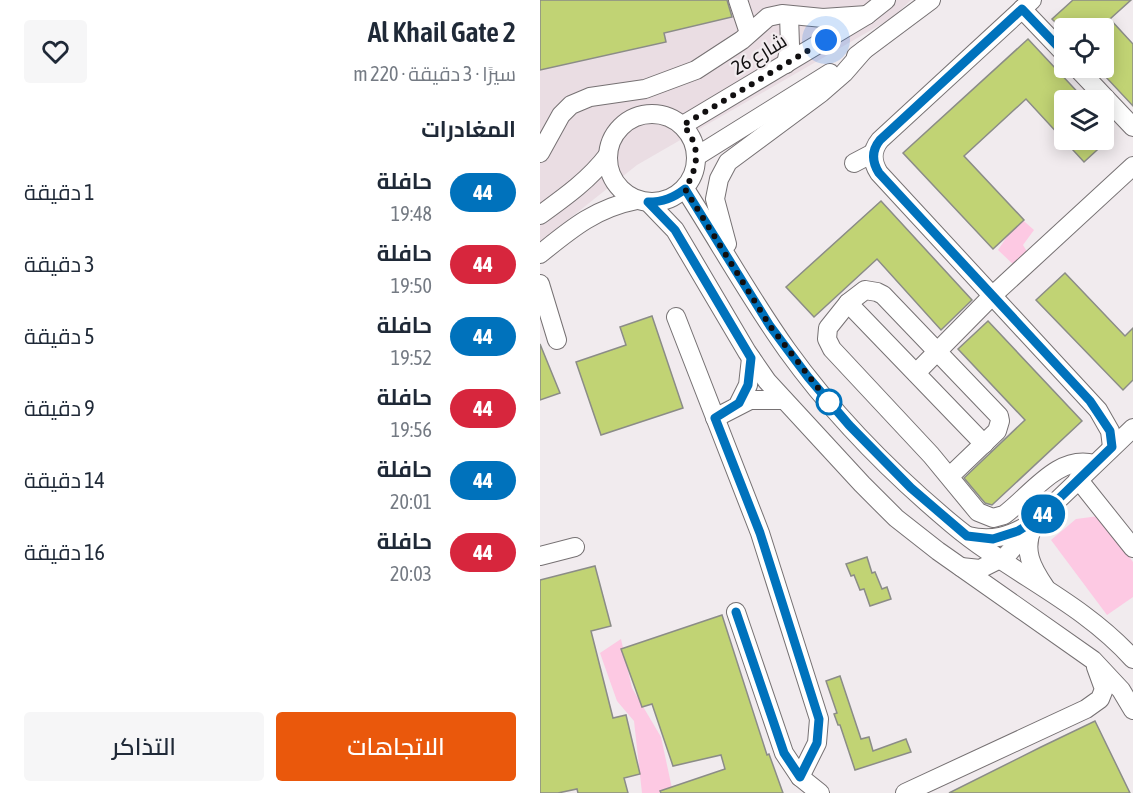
<!DOCTYPE html>
<html lang="ar">
<head>
<meta charset="utf-8">
<style>
  :root { --surface:#fff; --page:#f6f6f7; --text:#1f2937; --muted:#747a83; --accent:#ea580c }
  body { margin:0; font-family:"Asap Condensed",Cairo,sans-serif; background:var(--page); color:var(--text); direction:rtl; height:100vh; display:flex; flex-direction:column; font-size:22px; white-space:nowrap }
  * { box-sizing:border-box; margin:0 }
  p { font-size:20px; color:var(--muted) }
  .icon { flex:none; width:33px; height:33px; fill:none; stroke:currentColor; stroke-width:2; stroke-linecap:round; stroke-linejoin:round }
  .map { position:relative; flex:1; overflow:hidden; direction:ltr }
  .panel { display:flex; flex-direction:column; background:var(--surface); width:540px }
  .panel>* { flex:none }
  .badge { padding:0 12px; border-radius:20px; font-size:21px; line-height:39px }
  .controls { position:absolute; left:514px; top:18px; display:grid; gap:12px }
  .controls a { display:grid; place-items:center; width:60px; height:60px; border-radius:6px; background:var(--surface); box-shadow:0 3px 15px #0003; font-size:30px }
  .you { position:absolute; width:30px; height:30px; margin:-15px; border:4px solid #fff; border-radius:50%; background:#1a73e8; box-shadow:0 0 0 9px #1a73e833 }
  .map>.badge { position:absolute; translate:-50% -50%; box-shadow:0 0 0 3px #fff }
  h2 { padding:0 24px; font-size:22px; line-height:54px }
  .round { display:grid; place-items:center; flex:none; width:63px; height:63px; border-radius:6px; background:var(--page) }
  .headline { display:flex; align-items:center; justify-content:space-between; height:102px; padding:0 24px }
  h1 { font-size:28px; font-weight:600; line-height:45px }
  .button { display:flex; gap:12px; margin-top:auto; padding:12px 24px }
  .button a { flex:1; height:69px; border-radius:6px; background:var(--accent); color:#fff; font-size:24px; font-weight:600; line-height:69px; text-align:center }
  .button a+a { background:var(--page); color:var(--text) }
  ul { padding:0; list-style:none }
  li { display:flex; align-items:center; gap:18px; height:72px; padding:0 24px }
  li div { flex:1 }
  li b { display:block; font-size:22px }
  li em { font-style:normal }
  li .badge { min-width:66px; font-weight:700; text-align:center }
  main { display:flex; flex:1; min-height:0 }
  .map>svg:first-child { display:block }
  .built { fill:#eadde3 }
  .green { fill:#fdc9e3 }
  .building { fill:#c1d374; stroke:#8b8c87; stroke-width:1.5 }
  .lines { fill:none; stroke-linecap:round; stroke-linejoin:round }
  .minor-casing { stroke:#767173; stroke-width:20 }
  .minor { stroke:#fff; stroke-width:18 }
  .line-casing { stroke:#fff; stroke-width:14 }
  .line { stroke:#0072bc; stroke-width:9 }
  .walk { stroke:#110f10; stroke-width:6; stroke-dasharray:0 10.8 }
  .stop-dot { fill:#fff; stroke:#0072bc; stroke-width:3 }
  .labels { text-anchor:middle; stroke-width:4.5; stroke-linejoin:round; paint-order:stroke }
  .street-label { font-size:20px; fill:#110f10; stroke:#f1ebee }
</style>
</head>
<body>
<main>
<div class="map">
<svg width="593" height="793" viewBox="0 0 593 793">
  <rect width="100%" height="100%" fill="#f1ebee"/>
  <polygon class="built" points="0,0 371,0 352,18 97,165 0,242"/>
  <g class="green">
    <polygon points="477,215 494,230 483,245 489,255 476,267 458,250 468,235 466,226"/>
    <polygon points="559,516 593,562 593,597 567,615 511,540 536,519"/>
    <polygon points="81,639 92,688 121,737 133,793 102,793 94,721 77,701 60,653"/>
  </g>
  <g class="building">
    <polygon points="0,0 187,0 192,17 124,33 126,42 0,70"/>
    <polygon points="533,0 591,0 570,19 593,44 593,106 564,75 564,28 521,28 512,19"/>
    <polygon points="488,39 545,100 525,100 525,140 568,140 544,162 486,99 424,156 484,220 453,249 363,153"/>
    <polygon points="341,201 432,300 401,330 337,259 274,317 246,287"/>
    <polygon points="525,273 585,336 593,328 593,380 583,390 496,300"/>
    <polygon points="112,316 143,408 61,435 36,362 86,345 80,327"/>
    <polygon points="448,321 542,421 452,505 445,503 424,478 485,420 418,349"/>
    <polygon points="0,344 20,393 0,400"/>
    <polygon points="327,557 332,573 335,572 342,589 347,587 351,599 330,606 324,589 320,590 314,575 311,576 306,564"/>
    <polygon points="55,566 71,626 51,631 73,718 86,715 100,774 84,778 88,793 38,793 37,789 18,793 0,793 0,580"/>
    <polygon points="182,615 227,755 229,754 243,793 121,793 120,791 185,769 181,755 133,766 112,704 102,707 81,649"/>
    <polygon points="300,676 321,739 329,737 333,751 366,739 371,752 315,770 300,725 298,725 294,714 297,713 286,681"/>
    <polygon points="555,721 590,793 409,793 501,747"/>
  </g>
  <g class="lines">
    <defs>
      <g id="minor">
        <polyline points="198,0 209,33"/>
        <path d="M492 0 340 140C331 151 332 162 339 173L558 410 570 431 572 447"/>
        <polyline points="482,9 525,54"/>
        <polyline points="316,56 391,0"/>
        <polyline points="246,64 250,45 249,15"/>
        <polyline points="537,68 593,127"/>
        <circle cx="112" cy="158" r="44"/>
        <polyline points="143,125 327,15 346,0"/>
        <polyline points="0,153 21,115 31,105 50,97 105,89 156,70 202,40 228,17 242,14 283,18 327,15"/>
        <polyline points="157,156 290,73"/>
        <polyline points="314,163 333,153"/>
        <path d="M145 189C179 242 210 298 247 350 293 414 351 473 412 524 470 573 542 602 593 659"/>
        <polyline points="108,202 135,230 207,352 227,381 322,484 356,518 398,551 553,660 581,690 593,710"/>
        <path d="M0 215C25 197 49 180 68 155"/>
        <polyline points="187,244 175,199 179,179 188,162 281,93 304,73 324,50"/>
        <path d="M0 254C32 228 56 208 97 200"/>
        <polyline points="0,284 17,340"/>
        <polyline points="308,303 444,444"/>
        <polyline points="136,317 220,533 279,719 277,743 260,777"/>
        <polyline points="376,373 453,295 593,166"/>
        <polyline points="199,403 208,385 211,358"/>
        <polyline points="175,418 210,400 244,400"/>
        <path d="M410 476 457 431 460 421 459 416 343 295 337 292 325 290 308 303 288 328 287 339 292 349 391 455 438 512 453 518 464 515C491 495 518 454 554 464"/>
        <polyline points="538,479 593,548"/>
        <path d="M493 527C482 550 492 568 505 587"/>
        <path d="M428 536C452 542 470 536 490 524"/>
        <polyline points="0,556 35,547"/>
        <polyline points="421,567 440,569 466,556 499,518 593,428"/>
        <polyline points="196,612 244,753 260,777 280,793"/>
        <polyline points="365,793 546,709 560,699 564,689 556,667"/>
      </g>
    </defs>
    <use href="#minor" class="minor-casing"/>
    <use href="#minor" class="minor"/>
  </g>
  <g class="lines">
    <defs>
      <path id="line" d="M196 612 244 753 260 777 277 743 279 719 220 533 175 418 199 403 208 385 211 358 135 230 108 202C123 202 133 198 145 189L230 326 268 377 309 425 371 488 427 536 453 539 478 531 499 518 572 447 570 431 550 401 339 173C332 162 331 151 340 140L482 9 525 54"/>
    </defs>
    <use href="#line" class="line-casing"/>
    <use href="#line" class="line"/>
    <path class="walk" d="M286 40 143 125C161 146 159 166 145 189L230 326 289 402"/>
  </g>
  <circle class="stop-dot" cx="289" cy="402" r="12"/>
  <g class="labels">
    <g class="street-label">
      <text transform="translate(219 54) rotate(-31)" y="7">شارع 26</text>
    </g>
  </g>
</svg>
<div class="controls">
<a><svg class="icon" aria-label="locate" viewBox="0 0 24 24"><circle cx="12" cy="12" r="6"/><path d="M12 2v4M12 18v4M2 12h4M18 12h4"/></svg></a>
<a><svg class="icon" aria-label="layers" viewBox="0 0 24 24"><path d="M12 4l9 5-9 5-9-5zM3 14l9 5 9-5"/></svg></a>
</div>
<div class="you" style="left:286px;top:40px"></div>
<b class="badge" style="left:503px;top:514px;background:#0072bc;color:#fff">44</b>
</div>
<section class="panel">
<div class="headline"><div><h1>Al Khail Gate 2</h1><p>سيرًا · 3 دقيقة · 220 m</p></div><a class="round"><svg class="icon" aria-label="heart" viewBox="0 0 24 24"><path d="M12 20l-8-8c-3-5 5-10 8-4 3-6 11-1 8 4z"/></svg></a></div>
<h2>المغادرات</h2>
<ul>
<li><span class="badge" style="background:#0072bc;color:#fff">44</span><div><b>حافلة</b><p>19:48</p></div><em>1 دقيقة</em></li>
<li><span class="badge" style="background:#d7263d;color:#fff">44</span><div><b>حافلة</b><p>19:50</p></div><em>3 دقيقة</em></li>
<li><span class="badge" style="background:#0072bc;color:#fff">44</span><div><b>حافلة</b><p>19:52</p></div><em>5 دقيقة</em></li>
<li><span class="badge" style="background:#d7263d;color:#fff">44</span><div><b>حافلة</b><p>19:56</p></div><em>9 دقيقة</em></li>
<li><span class="badge" style="background:#0072bc;color:#fff">44</span><div><b>حافلة</b><p>20:01</p></div><em>14 دقيقة</em></li>
<li><span class="badge" style="background:#d7263d;color:#fff">44</span><div><b>حافلة</b><p>20:03</p></div><em>16 دقيقة</em></li>
</ul>
<div class="button"><a>الاتجاهات</a><a>التذاكر</a></div>
</section>
</main>
</body>
</html>
